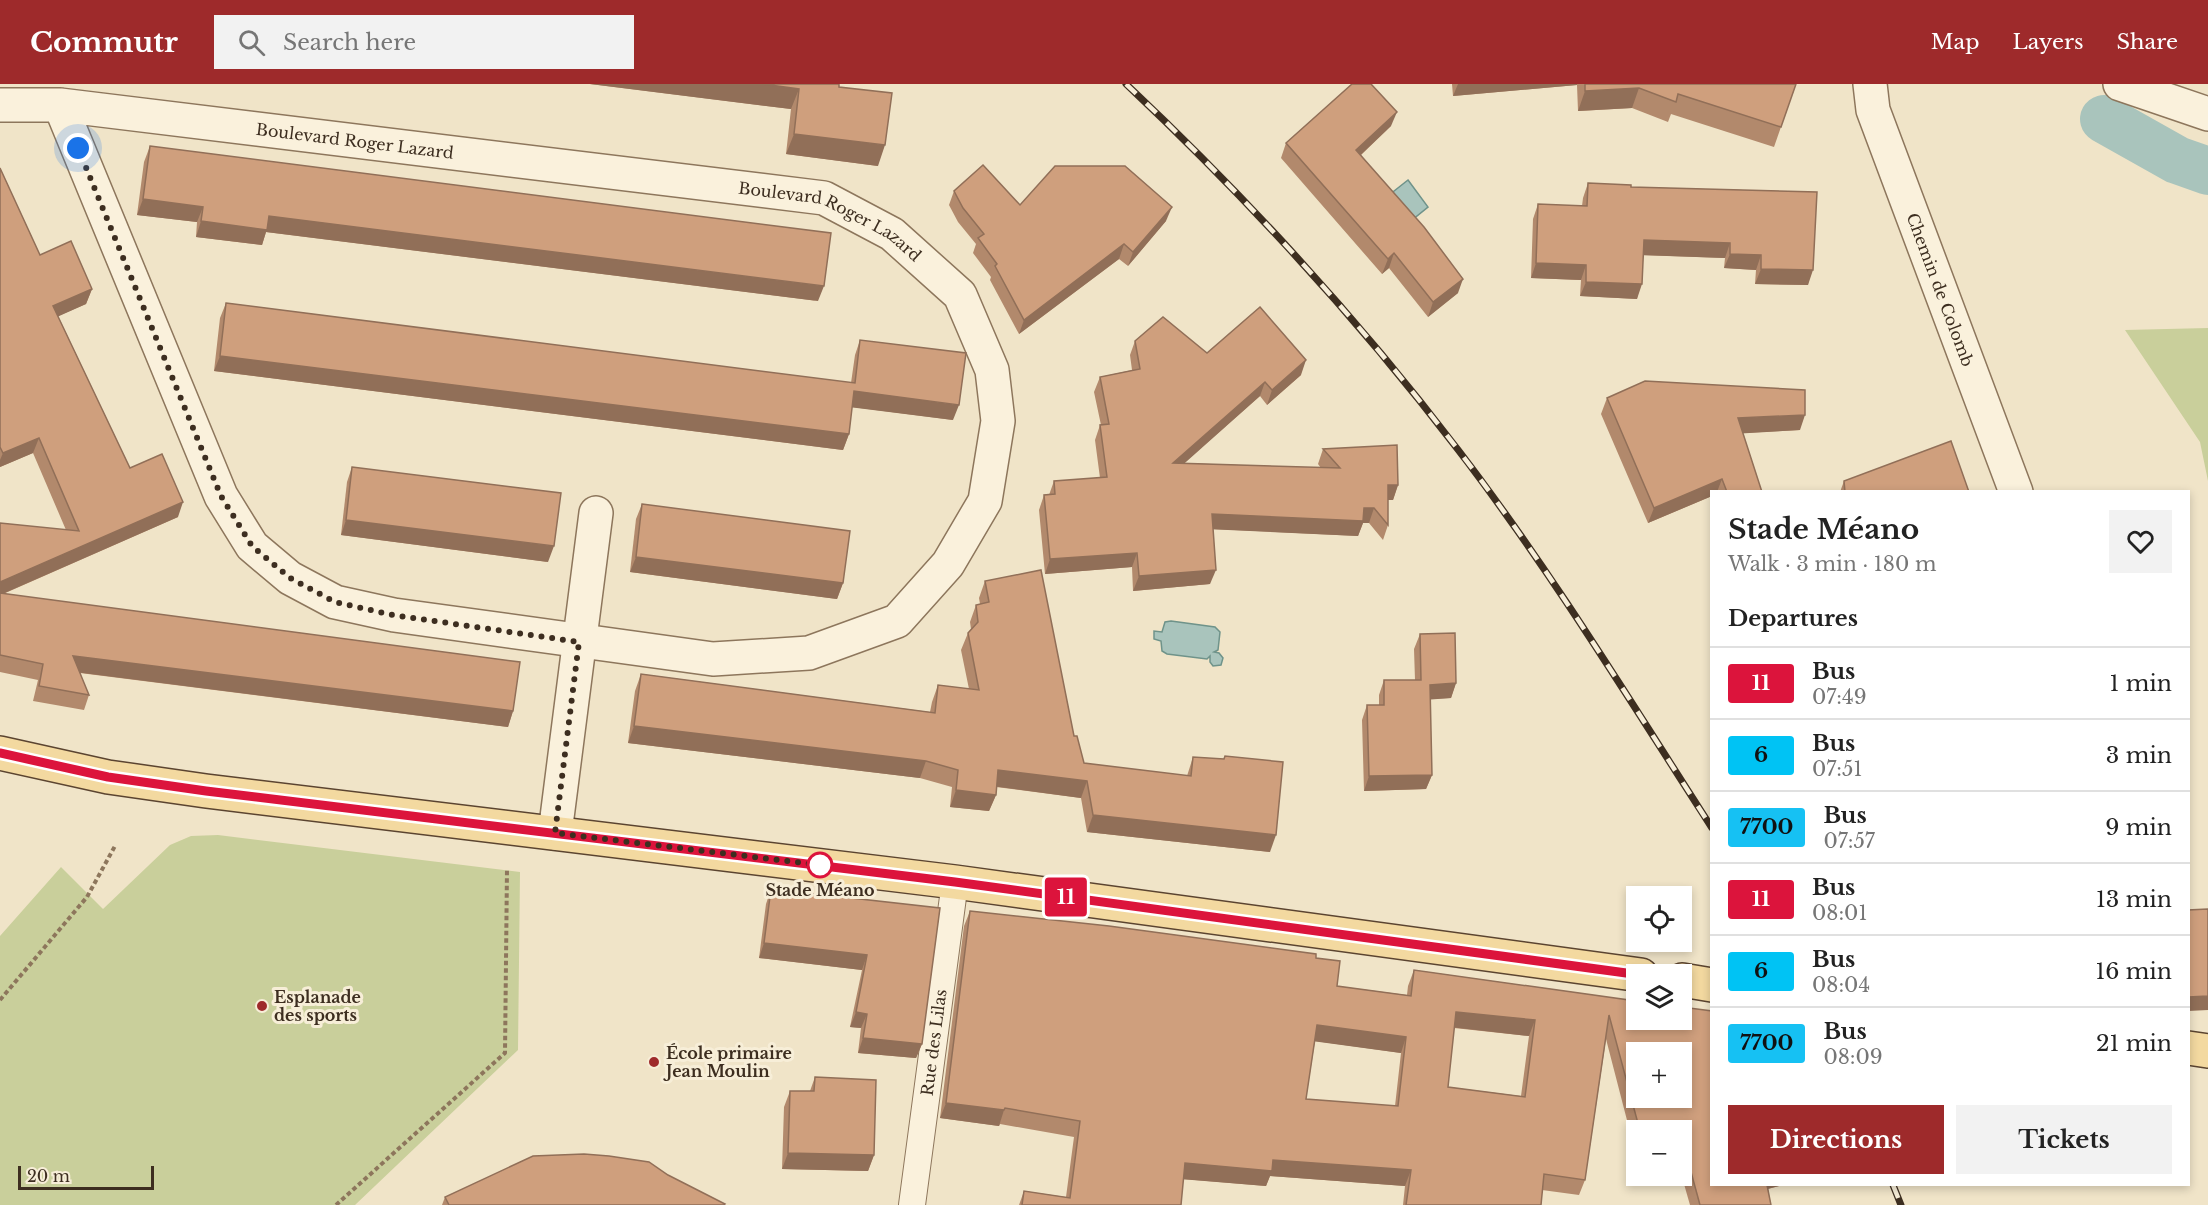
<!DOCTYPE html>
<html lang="en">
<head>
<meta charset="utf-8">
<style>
  :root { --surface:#fff; --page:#f2f2f2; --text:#222; --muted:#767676; --line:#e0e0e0; --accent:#9e2a2b }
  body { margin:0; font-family:"Libre Baskerville",serif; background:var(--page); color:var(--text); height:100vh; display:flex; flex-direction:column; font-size:22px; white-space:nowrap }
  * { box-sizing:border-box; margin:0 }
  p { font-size:20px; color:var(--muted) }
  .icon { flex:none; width:33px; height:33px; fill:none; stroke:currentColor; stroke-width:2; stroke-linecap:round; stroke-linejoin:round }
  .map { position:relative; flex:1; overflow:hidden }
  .side { position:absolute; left:1710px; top:406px; width:480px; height:696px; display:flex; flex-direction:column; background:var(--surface); border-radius:0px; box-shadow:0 3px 9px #0003 }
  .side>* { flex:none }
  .badge { padding:0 12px; border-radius:4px; font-size:21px; line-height:39px }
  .fabs { position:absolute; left:1626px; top:802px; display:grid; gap:12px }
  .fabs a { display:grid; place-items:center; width:66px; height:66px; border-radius:0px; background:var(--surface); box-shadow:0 3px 9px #0003; font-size:30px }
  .scale { position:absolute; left:18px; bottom:15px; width:136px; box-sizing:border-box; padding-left:6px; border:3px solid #3d2e20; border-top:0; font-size:16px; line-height:21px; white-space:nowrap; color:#3d2e20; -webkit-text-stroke:4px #f7eed8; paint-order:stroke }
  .you { position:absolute; width:30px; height:30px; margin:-15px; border:4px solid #fff; border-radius:50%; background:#1a73e8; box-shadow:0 0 0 9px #1a73e833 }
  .map>.badge { position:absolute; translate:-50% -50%; box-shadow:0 0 0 3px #fff }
  h2 { padding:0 18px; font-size:22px; line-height:54px }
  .round { display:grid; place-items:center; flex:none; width:63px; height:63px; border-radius:0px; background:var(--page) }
  .overview { display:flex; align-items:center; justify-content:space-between; height:102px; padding:0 18px }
  h1 { font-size:28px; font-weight:800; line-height:45px }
  .action { display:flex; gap:12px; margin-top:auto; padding:12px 18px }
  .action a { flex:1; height:69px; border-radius:0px; background:var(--accent); color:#fff; font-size:24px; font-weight:800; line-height:69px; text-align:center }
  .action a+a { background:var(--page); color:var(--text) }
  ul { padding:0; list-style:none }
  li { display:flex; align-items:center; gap:18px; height:72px; padding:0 18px; border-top:2px solid var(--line) }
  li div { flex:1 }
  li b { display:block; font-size:22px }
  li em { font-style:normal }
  li .badge { min-width:66px; font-weight:700; text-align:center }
  header { display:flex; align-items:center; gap:36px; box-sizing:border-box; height:84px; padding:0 30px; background:var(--accent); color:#fff }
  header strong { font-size:28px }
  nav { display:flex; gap:33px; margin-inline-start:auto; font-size:21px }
  .search { width:420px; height:54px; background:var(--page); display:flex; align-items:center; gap:15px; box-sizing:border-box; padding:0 21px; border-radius:0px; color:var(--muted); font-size:22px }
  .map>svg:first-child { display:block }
  .green { fill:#c9cf9b }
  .water { fill:#a9c4bc; stroke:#6f938a; stroke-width:1.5 }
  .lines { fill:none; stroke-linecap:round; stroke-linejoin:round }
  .canal { stroke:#a9c4bc; stroke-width:48 }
  .lane-casing { stroke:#8d765c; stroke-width:28 }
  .street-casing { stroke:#8d765c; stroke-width:36 }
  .primary-casing { stroke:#5b4430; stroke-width:36 }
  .path { stroke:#8d765c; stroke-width:4; stroke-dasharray:4.5 3; stroke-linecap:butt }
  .lane { stroke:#faf1dc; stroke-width:26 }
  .street { stroke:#faf1dc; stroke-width:33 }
  .primary { stroke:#f3d9a0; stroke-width:33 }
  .rail-casing { stroke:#3d2e20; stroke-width:7 }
  .rail { stroke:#f7eed8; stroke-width:4.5; stroke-dasharray:14; stroke-linecap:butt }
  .wall { fill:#b2896c; fill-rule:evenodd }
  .shaded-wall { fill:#916f58 }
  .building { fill:#cf9f7d; stroke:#916f58; stroke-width:1.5; fill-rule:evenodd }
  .line-casing { stroke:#fff; stroke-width:14 }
  .line { stroke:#dc143c; stroke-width:9 }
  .walk { stroke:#3d2e20; stroke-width:6; stroke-dasharray:0 10.8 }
  .stop-dot { fill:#fff; stroke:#dc143c; stroke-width:3 }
  .poi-dot { fill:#9e2a2b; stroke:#f7eed8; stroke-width:2 }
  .labels { text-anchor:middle; stroke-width:6; stroke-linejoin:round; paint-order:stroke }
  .street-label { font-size:16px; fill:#3d2e20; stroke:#f7eed8 }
  .stop-label { font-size:16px; font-weight:bold; fill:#3d2e20; stroke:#f7eed8 }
  .poi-label { font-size:16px; font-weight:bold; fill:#3d2e20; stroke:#f7eed8; text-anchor:start }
</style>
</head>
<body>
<header>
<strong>Commutr</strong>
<div class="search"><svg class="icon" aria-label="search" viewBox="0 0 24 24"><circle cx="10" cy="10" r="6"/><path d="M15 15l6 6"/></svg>Search here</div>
<nav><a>Map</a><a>Layers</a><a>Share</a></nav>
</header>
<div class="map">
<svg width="2208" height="1121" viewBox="0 0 2208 1121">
  <rect width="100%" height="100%" fill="#f0e4c8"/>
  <g class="green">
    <polygon points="2208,244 2208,397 2200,358 2125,246"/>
    <polygon points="218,751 520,788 518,966 355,1121 0,1121 0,852 61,783 103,825 170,761 191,752"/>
  </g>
  <g class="water">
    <polygon points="1408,96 1428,123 1375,166 1355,138"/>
    <polygon points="1171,537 1215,543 1220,548 1218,566 1214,568 1219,569 1223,574 1221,581 1213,582 1210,578 1210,572 1207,575 1167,570 1162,567 1161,557 1154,555 1154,547 1162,548 1165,538"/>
  </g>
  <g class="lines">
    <polyline class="canal" points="2104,35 2177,76 2208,87"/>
    <defs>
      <g id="lane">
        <path id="s1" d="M912 1121 955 798"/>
      </g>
      <g id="street">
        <path id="s2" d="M1870 0 1873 26 2016 408"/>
        <polyline points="2120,0 2208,30"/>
        <path id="s3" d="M0 21H60L824 114 892 150 960 211 992 286 998 337 985 417 948 480 897 537 809 569 713 575 394 531 335 518 290 494 252 462 221 412 60 21"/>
        <polyline points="555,749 596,429"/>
      </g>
      <g id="primary">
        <polyline points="0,669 108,693 206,707 955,798 1641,891"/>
        <polyline points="1682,896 1712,901"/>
        <polyline points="2188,964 2208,967"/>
      </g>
    </defs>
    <use href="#lane" class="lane-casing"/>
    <use href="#street" class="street-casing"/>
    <use href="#primary" class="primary-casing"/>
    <g class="path">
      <polyline points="0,916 87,813 115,762"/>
      <polyline points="336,1121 505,969 507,785"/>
    </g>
    <use href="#lane" class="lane"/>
    <use href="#street" class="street"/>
    <use href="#primary" class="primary"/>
    <defs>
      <g id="rail">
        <path d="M1126 0C1246 113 1359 236 1459 367 1551 487 1630 617 1712 744"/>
        <polyline points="1893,1101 1901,1121"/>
      </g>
    </defs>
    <use href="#rail" class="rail-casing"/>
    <use href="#rail" class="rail"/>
  </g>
  <g class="wall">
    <polygon points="590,0 839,0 839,3 878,82 786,70 791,25"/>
    <polygon points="1452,0 1796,0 1774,63 1671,30 1668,38 1632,24 1578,27 1577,1 1453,12"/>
    <polygon points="1391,42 1361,71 1458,209 1428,233 1389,184 1382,190 1281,74 1286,59"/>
    <polygon points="150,62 818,217 266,148 262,161 196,153 197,138 137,131 144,78"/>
    <polygon points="0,84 40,171 92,205 86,220 58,232 130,384 178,433 3,510 513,627 508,643 80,589 89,611 84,626 33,617 38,596 0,588 0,439 66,446 33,369 0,383"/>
    <polygon points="1588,99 1631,103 1817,108 1808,201 1755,200 1756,186 1724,184 1725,174 1643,171 1637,215 1580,212 1581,196 1531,194 1533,135 1538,120 1582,122 1583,114"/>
    <polygon points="954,107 1020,121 1166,137 1128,182 1119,175 1019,250 990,196 991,193 973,169 976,160 958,138 949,121"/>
    <polygon points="226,219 851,299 855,271 860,256 953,336 852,323 849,350 843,366 214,287 220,234"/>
    <polygon points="1135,257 1207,269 1301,291 1267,321 1260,312 1184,379 1321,384 1318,380 1323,365 1398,401 1393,416 1388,416 1388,441 1383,456 1369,439 1363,439 1358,452 1213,445 1210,500 1133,507 1132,483 1045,490 1039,426 1044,411 1049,411 1054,397 1100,394 1095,356 1100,341 1101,341 1094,308 1100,293 1132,286 1130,271"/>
    <polygon points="1607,314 1800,346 1743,349 1762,408 1712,408 1712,412 1648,439 1601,330"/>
    <polygon points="352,383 548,478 341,451 347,398"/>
    <polygon points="1844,397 1969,408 1840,408"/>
    <polygon points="642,420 843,499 837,515 630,488 636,435"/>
    <polygon points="985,497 1074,652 1084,679 1187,692 1193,673 1224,675 1225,672 1270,768 1087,748 1081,714 996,703 996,711 989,727 950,723 952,703 920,694 628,659 635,607 641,590 930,628 932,618 938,601 969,605 961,566 968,549 971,545 970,538 976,521 980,520 979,514"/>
    <polygon points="1420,550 1456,599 1451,614 1430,615 1432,691 1426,705 1364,707 1362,636 1367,621 1379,621 1379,611 1384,596 1415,596 1414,565"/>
    <polygon points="771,805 940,824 922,960 916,974 858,969 861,944 850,943 862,886 759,874 766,820"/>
    <path d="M970 827 1316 874 1337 902 1407 911 1408 902 1414 886 1636 917 1712 1101H1783L1768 1105 1771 1121H1690L1682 1093 1678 1092H1682V1047H1636V1071L1606 955 1585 1096 1579 1111 1542 1106 1541 1121H1403L1405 1102 1270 1092 1266 1102 1183 1095 1181 1121H1019L1024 1107 1066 1113 1074 1053 1000 1040 999 1042 940 1034 964 842ZM1454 944 1529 952 1521 1012 1448 1003ZM1315 957 1401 969 1395 1022 1306 1015Z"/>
    <polygon points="815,993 874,1071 868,1087 782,1085 784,1023 790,1007 810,1007"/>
    <polygon points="668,1091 724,1121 442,1121 445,1113"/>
  </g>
  <g class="shaded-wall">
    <polygon points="590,0 763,0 799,5 791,25"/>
    <polygon points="1458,0 1577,0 1577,1 1453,12"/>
    <polygon points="1639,4 1632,24 1578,27 1585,7"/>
    <polygon points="1397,28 1391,42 1351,80 1356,66"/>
    <polygon points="794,50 885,61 878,82 786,70"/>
    <polygon points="143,115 203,123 197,138 137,131"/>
    <polygon points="1172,123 1166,137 1128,182 1133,168"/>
    <polygon points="269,132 824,202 818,217 266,148 262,161 196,153 201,137"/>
    <polygon points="1644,156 1730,159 1725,174 1638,171"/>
    <polygon points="1124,160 1119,175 1019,250 1024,236"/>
    <polygon points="1394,169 1389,184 1382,190 1388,175"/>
    <polygon points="1730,170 1761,171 1756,186 1724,184"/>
    <polygon points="1536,179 1586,181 1581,196 1531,194"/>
    <polygon points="1761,185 1813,186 1808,201 1755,200"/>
    <polygon points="1463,195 1458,209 1428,233 1433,218"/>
    <polygon points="1586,198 1642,200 1637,215 1580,212"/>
    <polygon points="92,205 86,220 48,237 53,222"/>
    <polygon points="220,272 849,350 843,366 214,287"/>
    <polygon points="1306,276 1301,291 1267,321 1272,306"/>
    <polygon points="1265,298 1260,312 1168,394 1173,379"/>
    <polygon points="854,307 959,321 953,336 849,323"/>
    <polygon points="1805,331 1800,346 1732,350 1738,334"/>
    <polygon points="39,354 33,369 0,383 0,376 3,369"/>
    <polygon points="1722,395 1717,408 1712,408 1712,412 1648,439 1654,424"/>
    <polygon points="1388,401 1398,401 1393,416 1383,416"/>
    <polygon points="183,418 178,433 0,511 0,498"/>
    <polygon points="1364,424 1374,424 1369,439 1363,439 1358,452 1206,445 1212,430"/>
    <polygon points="346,436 554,462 548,478 341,451"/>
    <polygon points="1137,469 1132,483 1045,490 1050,475"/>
    <polygon points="636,473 843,499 837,515 630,488"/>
    <polygon points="1216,486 1210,500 1133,507 1139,492"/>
    <polygon points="73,572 513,627 508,643 67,587"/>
    <polygon points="1456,599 1451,614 1424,616 1430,601"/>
    <polygon points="634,642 926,677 920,694 628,659"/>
    <polygon points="998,686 1087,697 1081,714 992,702"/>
    <polygon points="1432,691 1426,705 1364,707 1369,692"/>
    <polygon points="956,706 996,711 989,727 950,723"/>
    <polygon points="1093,731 1276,751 1270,768 1087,748"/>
    <polygon points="764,859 867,871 862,886 759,874"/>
    <polygon points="2208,912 2208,926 2188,927 2188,913"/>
    <polygon points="856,928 867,930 861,944 850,943"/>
    <polygon points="1456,928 1535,936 1529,952 1450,943"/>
    <polygon points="1317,941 1406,953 1401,969 1312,957"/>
    <polygon points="863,954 922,960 916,974 858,969"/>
    <polygon points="946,1019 1004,1026 999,1042 940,1034"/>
    <polygon points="788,1069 874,1071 868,1087 782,1085"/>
    <polygon points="1273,1076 1411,1086 1405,1102 1270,1092 1266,1102 1180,1095 1185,1079"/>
    <polygon points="1682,1076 1688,1077 1682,1093 1678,1092 1682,1092"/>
    <polygon points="1761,1101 1783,1101 1759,1107"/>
  </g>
  <g class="building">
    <polygon points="763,0 839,0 839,3 892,9 885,61 794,50 799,5"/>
    <polygon points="1352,0 1371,0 1397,28 1356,66 1424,143 1463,195 1433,218 1394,169 1388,175 1286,59"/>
    <polygon points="1585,0 1796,0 1781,43 1678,10 1676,18 1639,4 1585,7"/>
    <polygon points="150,62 831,149 824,202 269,132 267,146 201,137 203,123 143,115"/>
    <polygon points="983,81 1020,121 1055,82 1125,82 1172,123 1133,168 1124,160 1024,236 995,182 997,180 978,154 984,150 963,124 954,107"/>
    <polygon points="0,84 40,171 71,157 92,205 53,222 130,384 162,370 183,418 0,498 0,439 79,447 39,354 3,369 0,363"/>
    <polygon points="1588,99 1631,101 1631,103 1817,108 1813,186 1761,185 1761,171 1730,170 1730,159 1644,156 1642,200 1586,198 1586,181 1536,179 1538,120 1587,122"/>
    <polygon points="226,219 855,299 860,256 966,269 959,321 854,307 849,350 220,272"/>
    <polygon points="1260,223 1306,276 1272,306 1265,298 1173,379 1340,384 1323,365 1397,361 1398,401 1388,401 1388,441 1374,424 1364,424 1363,437 1212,430 1216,486 1139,492 1137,469 1050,475 1044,411 1055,410 1054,397 1107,393 1100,341 1109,340 1100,293 1140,285 1135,257 1163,233 1207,269"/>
    <polygon points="1645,297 1805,306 1805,331 1738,334 1762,408 1727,408 1722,395 1654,424 1607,314"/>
    <polygon points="1951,357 1969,408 1845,408 1844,397"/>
    <polygon points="352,383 561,409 554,462 346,436"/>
    <polygon points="642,420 850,447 843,499 636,473"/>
    <polygon points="1041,486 1074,652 1077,652 1084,679 1191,692 1193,673 1224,675 1225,672 1283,678 1276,751 1093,731 1087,697 998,686 996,711 956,706 958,686 926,677 634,642 641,590 935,629 938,601 979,606 968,549 978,538 976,521 989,518 985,497"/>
    <polygon points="0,509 520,578 513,627 73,572 89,611 39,602 43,580 0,571"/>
    <polygon points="1455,549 1456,599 1430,601 1432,691 1369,692 1367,621 1384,621 1384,596 1421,596 1420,550"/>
    <polygon points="771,805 940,824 922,960 863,954 867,930 856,928 867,871 764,859"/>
    <polygon points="2208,825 2208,912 2188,913 2188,826"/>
    <path d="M970 827 1109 842 1316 870V874L1340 877 1337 902 1411 912 1414 886 1636 917V936H1682V923L1712 927V1101H1767L1771 1121H1700L1688 1077 1682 1076V1047H1640L1609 931 1585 1096 1544 1090 1541 1121H1406L1411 1086 1273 1076 1272 1087 1185 1079 1181 1121H1022L1024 1107 1070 1114 1080 1037 1005 1024 1004 1026 946 1019ZM1456 928 1535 936 1525 1013 1448 1003ZM1317 941 1406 953 1398 1022 1306 1015ZM1636 969H1682V1014H1636Z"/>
    <polygon points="815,993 876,996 874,1071 788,1069 790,1007 814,1007"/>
    <polygon points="584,1070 609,1072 649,1078 668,1091 725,1120 724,1121 449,1121 445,1113 533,1072"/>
  </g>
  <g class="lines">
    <defs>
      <polyline id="line" points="0,669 108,693 206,707 955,798 1641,891"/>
    </defs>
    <use href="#line" class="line-casing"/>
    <use href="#line" class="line"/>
    <polyline class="walk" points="78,64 221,412 252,462 290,494 335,518 393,531 579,558 555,749 820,781"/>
  </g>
  <circle class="stop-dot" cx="820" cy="781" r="12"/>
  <g class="poi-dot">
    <circle cx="262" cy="922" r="6"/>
    <circle cx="654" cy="978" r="6"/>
  </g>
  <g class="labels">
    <g class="street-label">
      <text dy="6" stroke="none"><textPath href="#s3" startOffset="357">Boulevard Roger Lazard</textPath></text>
      <text dy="6" stroke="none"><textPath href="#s3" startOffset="843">Boulevard Roger Lazard</textPath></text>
      <text dy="6" stroke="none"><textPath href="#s2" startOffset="218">Chemin de Colomb</textPath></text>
      <text dy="6" stroke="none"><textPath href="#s1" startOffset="164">Rue des Lilas</textPath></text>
    </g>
    <g class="stop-label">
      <text x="820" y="812">Stade Méano</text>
    </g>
    <g class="poi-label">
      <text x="274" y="919">Esplanade<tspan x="274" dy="18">des sports</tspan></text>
      <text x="666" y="975">École primaire<tspan x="666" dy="18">Jean Moulin</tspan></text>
    </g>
  </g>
</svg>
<div class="fabs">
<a><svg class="icon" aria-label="locate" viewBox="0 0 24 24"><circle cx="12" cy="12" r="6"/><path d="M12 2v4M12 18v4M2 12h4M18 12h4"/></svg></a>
<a><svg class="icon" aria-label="layers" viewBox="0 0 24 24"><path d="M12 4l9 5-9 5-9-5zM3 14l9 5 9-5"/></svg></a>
<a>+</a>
<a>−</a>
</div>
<div class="scale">20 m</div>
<div class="you" style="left:78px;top:64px"></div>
<b class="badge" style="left:1066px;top:813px;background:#dc143c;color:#fff">11</b>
<section class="side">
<div class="overview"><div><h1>Stade Méano</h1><p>Walk · 3 min · 180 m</p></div><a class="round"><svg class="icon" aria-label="heart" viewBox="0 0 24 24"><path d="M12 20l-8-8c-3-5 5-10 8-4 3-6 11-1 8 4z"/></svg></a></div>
<h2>Departures</h2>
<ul>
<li><span class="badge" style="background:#dc143c;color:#fff">11</span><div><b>Bus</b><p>07:49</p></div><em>1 min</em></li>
<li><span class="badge" style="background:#00c3f4;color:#111">6</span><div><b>Bus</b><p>07:51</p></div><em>3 min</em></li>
<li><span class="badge" style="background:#16c1f3;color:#111">7700</span><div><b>Bus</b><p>07:57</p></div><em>9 min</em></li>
<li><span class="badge" style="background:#dc143c;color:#fff">11</span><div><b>Bus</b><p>08:01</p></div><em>13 min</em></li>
<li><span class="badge" style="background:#00c3f4;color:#111">6</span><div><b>Bus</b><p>08:04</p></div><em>16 min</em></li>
<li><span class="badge" style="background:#16c1f3;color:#111">7700</span><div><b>Bus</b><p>08:09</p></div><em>21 min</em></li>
</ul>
<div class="action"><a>Directions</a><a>Tickets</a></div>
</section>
</div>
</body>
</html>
